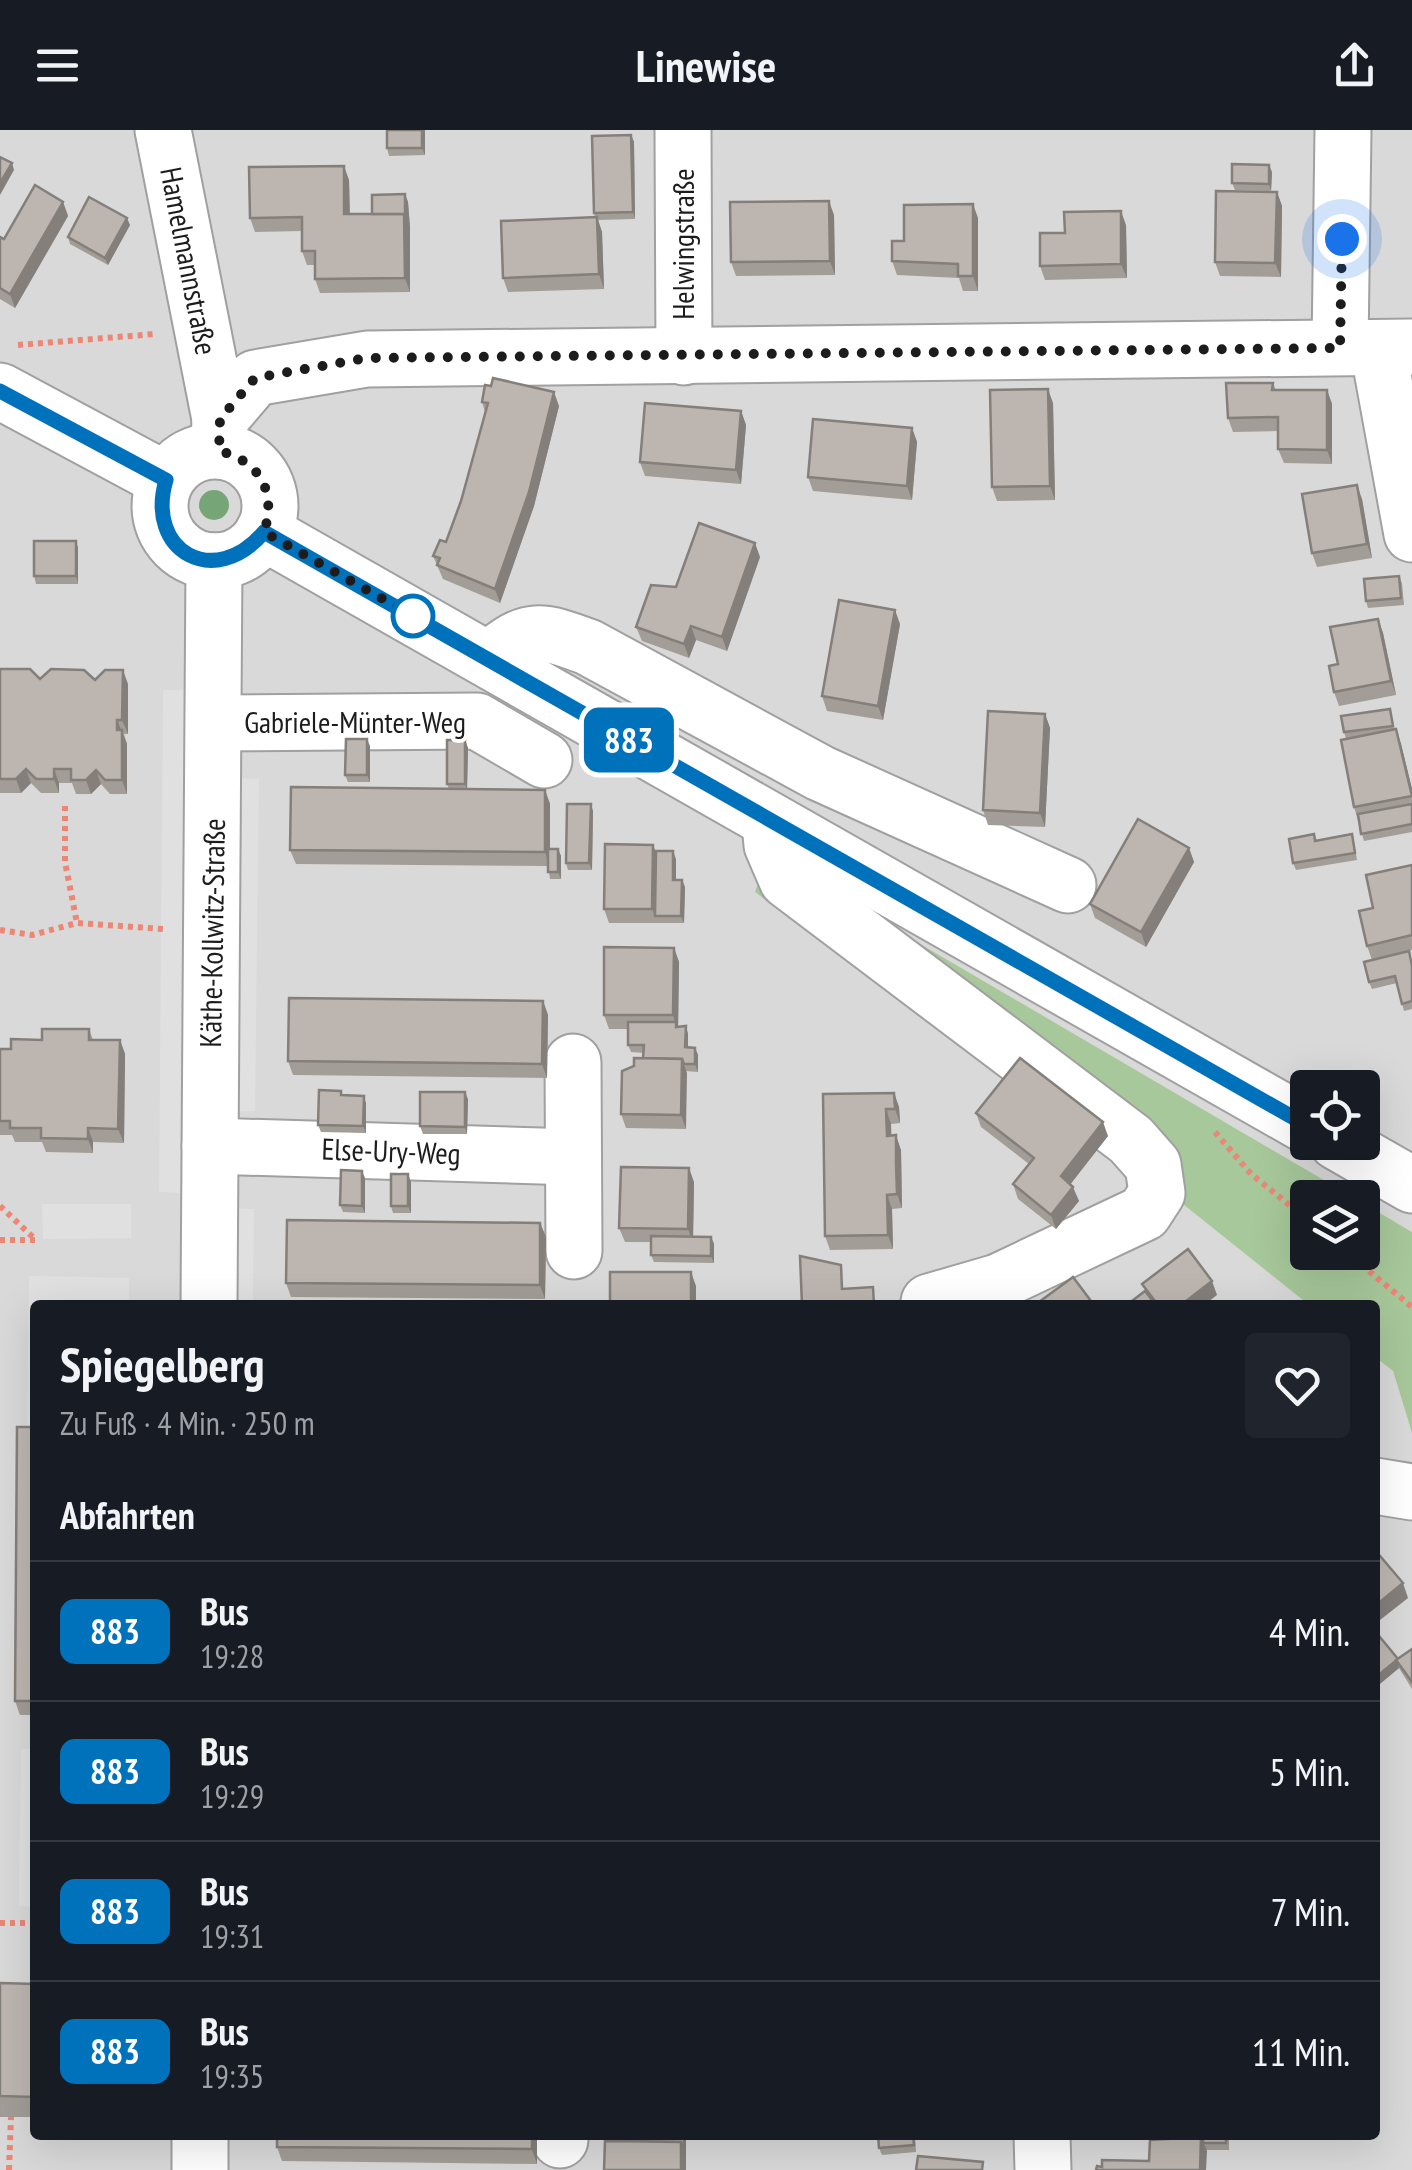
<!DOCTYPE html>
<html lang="de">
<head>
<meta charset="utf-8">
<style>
  :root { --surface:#171b24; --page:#20242c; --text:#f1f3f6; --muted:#9ea1a6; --line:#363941 }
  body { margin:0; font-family:"PT Sans Narrow",sans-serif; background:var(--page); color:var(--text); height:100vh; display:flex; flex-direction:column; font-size:38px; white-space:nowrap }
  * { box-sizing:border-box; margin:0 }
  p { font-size:32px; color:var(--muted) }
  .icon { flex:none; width:55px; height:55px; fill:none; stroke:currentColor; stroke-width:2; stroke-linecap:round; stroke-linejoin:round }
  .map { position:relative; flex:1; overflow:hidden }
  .sheet { position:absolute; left:30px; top:1170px; width:1350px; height:840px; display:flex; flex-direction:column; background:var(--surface); border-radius:10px; box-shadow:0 10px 40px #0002 }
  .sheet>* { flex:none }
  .badge { padding:0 20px; border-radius:15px; font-size:35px; line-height:65px }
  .buttons { position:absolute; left:1290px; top:940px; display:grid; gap:20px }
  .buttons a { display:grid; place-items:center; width:90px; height:90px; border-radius:10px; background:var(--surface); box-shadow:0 10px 40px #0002; font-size:50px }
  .you { position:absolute; width:50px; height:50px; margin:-25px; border:8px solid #fff; border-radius:50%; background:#1a73e8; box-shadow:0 0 0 15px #1a73e833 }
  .map>.badge { position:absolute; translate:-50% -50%; box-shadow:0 0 0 5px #fff }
  h2 { padding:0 30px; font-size:38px; line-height:90px }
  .round { display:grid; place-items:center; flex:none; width:105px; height:105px; border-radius:10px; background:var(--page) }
  .summary { display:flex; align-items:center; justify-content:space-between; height:170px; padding:0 30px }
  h1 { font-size:48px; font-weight:700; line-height:75px }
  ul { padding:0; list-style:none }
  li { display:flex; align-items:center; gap:30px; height:140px; padding:0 30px; border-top:2px solid var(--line) }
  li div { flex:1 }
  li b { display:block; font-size:38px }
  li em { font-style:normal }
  li .badge { min-width:110px; font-weight:700; text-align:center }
  header { display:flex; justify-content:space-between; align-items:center; height:130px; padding:0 30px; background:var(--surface); font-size:45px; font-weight:700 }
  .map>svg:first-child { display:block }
  .residential { fill:#dad9d9; fill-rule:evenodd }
  .forest { fill:#a7c89b }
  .parking { fill:#e0e0e0 }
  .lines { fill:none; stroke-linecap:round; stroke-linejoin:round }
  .minor-casing { stroke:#a0a0a0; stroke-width:59 }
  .path { stroke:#ec8675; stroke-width:6; stroke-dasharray:5 5; stroke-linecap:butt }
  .minor { stroke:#fff; stroke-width:55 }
  .tree { fill:#76a678 }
  .wall { fill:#a39d97 }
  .shaded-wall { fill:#847f7b }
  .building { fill:#bdb6b0; stroke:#847f7b; stroke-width:2.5 }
  .line-casing { stroke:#fff; stroke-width:22 }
  .line { stroke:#0072bc; stroke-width:15 }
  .walk { stroke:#1c1c1c; stroke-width:10; stroke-dasharray:0 18 }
  .stop-dot { fill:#fff; stroke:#0072bc; stroke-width:5 }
  .labels { text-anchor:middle; stroke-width:8; stroke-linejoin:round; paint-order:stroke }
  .street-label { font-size:30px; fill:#1c1c1c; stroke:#fff }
</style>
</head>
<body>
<header><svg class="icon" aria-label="menu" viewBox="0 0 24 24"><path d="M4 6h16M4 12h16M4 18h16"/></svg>Linewise<svg class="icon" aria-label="share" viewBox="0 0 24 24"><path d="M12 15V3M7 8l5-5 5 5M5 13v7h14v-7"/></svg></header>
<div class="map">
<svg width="1412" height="2040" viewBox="0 0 1412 2040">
  <rect width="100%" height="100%" fill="#edeae3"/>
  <path class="residential" d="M0 0H1412V1102L1363 1073 1362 1068 1353 1067 768 726 1179 1071 1309 1175H35V2005H1375V1227L1393 1241 1412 1303V2040H0ZM1308 958H1362V1012H1308Z"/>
  <polygon class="forest" points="768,725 1353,1067 1308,1068 1308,1122 1362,1122 1363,1073 1412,1102 1412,1303 1393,1241 1375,1227 1375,1175 1309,1175 1179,1071 1157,1063 755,762"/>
  <g class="parking">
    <polygon points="163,560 186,560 182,1063 159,1062"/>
    <polygon points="230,648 259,649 255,981 226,981"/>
    <polygon points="42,1074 131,1074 131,1108 43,1109"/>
    <polygon points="227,1079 254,1079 253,1175 225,1175"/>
    <polygon points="29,1146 129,1148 129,1175 35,1175 35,1304 27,1304"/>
    <polygon points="21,1619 35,1619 35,1777 19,1776"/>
  </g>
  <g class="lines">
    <defs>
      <g id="minor">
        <polyline points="163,0 220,289 219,313"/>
        <polyline points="683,0 684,227"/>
        <polyline points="1340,217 1343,0"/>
        <polyline points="1378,218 1412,404"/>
        <polyline points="0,261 166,350"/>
        <polyline points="220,289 255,248 367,229 1412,217"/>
        <circle cx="215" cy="376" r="55"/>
        <polyline points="263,402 1308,996"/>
        <path d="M490 529C528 495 542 500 588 517L820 643 1068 755"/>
        <polyline points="215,593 477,591 544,630"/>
        <polyline points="770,693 772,715 787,750 1131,1010 1153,1035 1157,1063 1144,1083 998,1152 929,1172"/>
        <polyline points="573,932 574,1121"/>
        <polyline points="1337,1012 1412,1055"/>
        <polyline points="210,1016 573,1027"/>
        <polyline points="209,1175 214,431"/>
        <polyline points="1375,1356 1412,1362"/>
        <polyline points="1042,2005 1043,2040"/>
        <polyline points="560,2010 560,2005"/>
        <polyline points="200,2040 200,2005"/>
      </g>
    </defs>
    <use href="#minor" class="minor-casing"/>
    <g class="path">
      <polyline points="18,215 155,204"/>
      <polyline points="65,676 65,732 77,793"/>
      <polyline points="0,800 32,805 77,793 163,799"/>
      <polyline points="1215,1002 1251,1044 1308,1090"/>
      <polyline points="0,1076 36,1110"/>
      <polyline points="0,1110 35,1110"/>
      <polyline points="1346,1122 1412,1177"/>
      <polyline points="0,1793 35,1793"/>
      <polyline points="9,2040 11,1987"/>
    </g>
    <use href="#minor" class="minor"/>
  </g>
  <circle class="tree" cx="214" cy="375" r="15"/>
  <g class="wall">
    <polygon points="425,0 425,25 389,26 387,18"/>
    <polygon points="631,5 634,12 635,89 598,90 602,102 604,159 508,162 503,148 595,88 594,83"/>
    <polygon points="1272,42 1271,61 1235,60 1232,53"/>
    <polygon points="349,50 350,84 372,84 405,64 408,72 410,98 410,162 320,163 315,149 315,135 307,135 302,121 302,101 255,102 250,88"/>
    <polygon points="1277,62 1282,76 1281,147 1220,146 1215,132"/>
    <polygon points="63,72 68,86 15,178 0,169 0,107 4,109"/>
    <polygon points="834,85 835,145 736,146 731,132"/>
    <polygon points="978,88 978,161 963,161 959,148 897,145 892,131 904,111"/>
    <polygon points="130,95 108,135 70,114 68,107"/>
    <polygon points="1126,95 1127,148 1045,150 1040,136"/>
    <polygon points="1273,253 1276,260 1327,260 1332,274 1332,334 1284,333 1278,319 1278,301 1233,302 1228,288"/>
    <polygon points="482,272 559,276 534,376 500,473 443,449 433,426 446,412 461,371 485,282"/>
    <polygon points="1053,273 1055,370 997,371 992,357"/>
    <polygon points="741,281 746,295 741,354 645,346 640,332"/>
    <polygon points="912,298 917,312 912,370 813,361 808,347"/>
    <polygon points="1362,369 1372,428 1317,437 1312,423"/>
    <polygon points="76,411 78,418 78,454 36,454 34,446"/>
    <polygon points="760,427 727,521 696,510 689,528 642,511 636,497 676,457"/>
    <polygon points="1399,446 1402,453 1404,475 1368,478 1366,471"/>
    <polygon points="1378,489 1383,503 1396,565 1339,576 1334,562"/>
    <polygon points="900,494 883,590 827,581 822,566"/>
    <polygon points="0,539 40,549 95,550 128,554 128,604 124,604 127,614 127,664 110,664 101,654 91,664 76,664 72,653 59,653 59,663 41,663 31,653 21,663 0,663"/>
    <polygon points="1390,579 1395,600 1401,614 1412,659 1412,702 1364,711 1354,677 1346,609 1344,602"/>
    <polygon points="1045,584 1050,598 1045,697 988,695 983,680"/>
    <polygon points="465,610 468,618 467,659 545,660 550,674 550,719 558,719 561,726 561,749 550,749 548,736 296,734 290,720 449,659 447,654"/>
    <polygon points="370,616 370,652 348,652 345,645"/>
    <polygon points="593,681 592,740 568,740 566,733"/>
    <polygon points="1314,704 1317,710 1354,712 1357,730 1296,740 1293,733"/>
    <polygon points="653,715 656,722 676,729 676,750 682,750 685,757 684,793 609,793 604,779"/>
    <polygon points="1189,718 1194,732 1146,817 1095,788 1090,774"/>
    <polygon points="1412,735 1412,820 1409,821 1412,831 1412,879 1404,881 1397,853 1372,859 1369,852 1372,830 1367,816 1373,778"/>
    <polygon points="674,818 679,832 678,897 686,896 688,904 688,917 695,918 698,925 698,942 686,941 686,999 626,998 621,984 634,936 643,928 644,923 631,922 628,915 628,899 609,899 604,885"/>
    <polygon points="543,871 548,885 547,948 293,945 288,931"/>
    <polygon points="89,899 93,910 120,910 125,924 124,1013 93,1012 93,1023 46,1022 42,1012 15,1012 12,1005 0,1005 0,919 11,919 42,910"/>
    <polygon points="341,961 343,965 366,973 366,1003 321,1002 318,995"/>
    <polygon points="894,963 899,977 900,993 891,994 891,1006 901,1020 902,1078 892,1079 893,1119 830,1120 825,1106"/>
    <polygon points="468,969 467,1004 423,1004 420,996"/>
    <polygon points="976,983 1108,1006 1070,1054 1079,1071 1056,1099 1018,1069 1013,1054 1029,1034 981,997"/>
    <polygon points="365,1048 365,1083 343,1082 340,1075"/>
    <polygon points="411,1052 411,1083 393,1083 391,1076"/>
    <polygon points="694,1052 693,1106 711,1107 714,1114 714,1133 654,1132 651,1125 651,1112 625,1112 619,1098"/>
    <polygon points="540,1093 546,1107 545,1169 291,1167 286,1153"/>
    <polygon points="35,1297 35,1585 20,1585 15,1571"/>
    <polygon points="1412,1519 1412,1559 1399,1538 1375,1558 1398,1529"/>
    <polygon points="0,1853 35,1854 35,1987 0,1987"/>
    <polygon points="277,2005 537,2005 537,2034 282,2031 277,2017"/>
    <polygon points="878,2005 915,2005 916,2022 882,2025 879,2018"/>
    <polygon points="1229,2005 1229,2020 1206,2020 1206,2040 1149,2031"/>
  </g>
  <g class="shaded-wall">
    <polygon points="422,0 425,0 425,25 422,18"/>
    <polygon points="631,5 634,12 635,89 633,82"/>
    <polygon points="12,33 14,40 0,65 0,53"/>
    <polygon points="1269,35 1272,42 1271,61 1269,54"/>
    <polygon points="344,36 349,50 350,99 344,84"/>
    <polygon points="1277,62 1282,76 1281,147 1275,133"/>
    <polygon points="405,64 408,72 410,98 410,162 405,148"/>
    <polygon points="829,71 834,85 835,145 830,131"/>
    <polygon points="63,72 68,86 15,178 10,164"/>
    <polygon points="973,74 978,88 978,161 973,146"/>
    <polygon points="1121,81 1126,95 1127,148 1121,134"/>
    <polygon points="597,87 602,102 604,159 599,144"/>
    <polygon points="127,88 130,95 108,135 105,128"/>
    <polygon points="1048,259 1053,273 1055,370 1050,356"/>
    <polygon points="1327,260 1332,274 1332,334 1327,320"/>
    <polygon points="554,262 559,276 534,376 500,473 495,459"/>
    <polygon points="741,281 746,295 741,354 736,340"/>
    <polygon points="912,298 917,312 912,370 907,356"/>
    <polygon points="1357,355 1362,369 1372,428 1367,414"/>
    <polygon points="76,411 78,418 78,454 76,446"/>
    <polygon points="755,413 760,427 727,521 722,507"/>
    <polygon points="895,480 900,494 883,590 878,576"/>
    <polygon points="1378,489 1383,503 1396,565 1391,551"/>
    <polygon points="691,496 696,510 689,528 684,514"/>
    <polygon points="123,540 128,554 128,604 122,590"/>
    <polygon points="1045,584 1050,598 1045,697 1040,683"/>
    <polygon points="117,590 127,614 127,664 122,650"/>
    <polygon points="1396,599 1401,614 1412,659 1412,665"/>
    <polygon points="367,609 370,616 370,652 367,645"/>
    <polygon points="465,610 468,618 467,661 465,654"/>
    <polygon points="26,639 31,653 21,663 16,649"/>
    <polygon points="54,639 59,653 59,663 54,649"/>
    <polygon points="96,640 101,654 91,664 86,650"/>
    <polygon points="545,660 550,674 550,737 545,722"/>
    <polygon points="591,674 593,681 592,740 589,733"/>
    <polygon points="653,715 658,729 655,786 652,779"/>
    <polygon points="1189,718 1194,732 1146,817 1141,802"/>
    <polygon points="558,719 561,726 561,749 558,742"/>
    <polygon points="673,721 676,729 676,757 673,750"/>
    <polygon points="682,750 685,757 684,793 681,786"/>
    <polygon points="674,818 679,832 678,904 673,885"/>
    <polygon points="543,871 548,885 547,948 542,934"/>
    <polygon points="686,896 688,904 688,925 685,917"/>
    <polygon points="120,910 125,924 124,1013 118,999"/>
    <polygon points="695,918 698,925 698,942 695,934"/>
    <polygon points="682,929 687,943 686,999 681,985"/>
    <polygon points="465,962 468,969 467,1004 465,997"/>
    <polygon points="894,963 899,977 900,993 895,979"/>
    <polygon points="364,966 366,973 366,1003 363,996"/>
    <polygon points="886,979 891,994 892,1020 887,1006"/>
    <polygon points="1103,992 1108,1006 1066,1060 1061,1046"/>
    <polygon points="88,998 93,1012 93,1023 88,1009"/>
    <polygon points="896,1005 901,1020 902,1078 897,1064"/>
    <polygon points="689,1038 694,1052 693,1113 688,1099"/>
    <polygon points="362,1041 365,1048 365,1083 362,1076"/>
    <polygon points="408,1044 411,1052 411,1083 408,1076"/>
    <polygon points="1073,1057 1079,1071 1056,1099 1051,1085"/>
    <polygon points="887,1065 892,1079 893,1119 888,1105"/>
    <polygon points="540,1093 546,1107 545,1169 540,1155"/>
    <polygon points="711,1107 714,1114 714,1133 711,1126"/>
    <polygon points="691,1142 696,1156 696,1175 691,1175"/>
    <polygon points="1212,1151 1217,1165 1204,1175 1181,1175"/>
    <polygon points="1377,1258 1380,1265 1375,1269 1375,1260"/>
    <polygon points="1403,1453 1408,1468 1375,1494 1375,1476"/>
    <polygon points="1397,1531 1399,1538 1375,1558 1375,1548"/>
    <polygon points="532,2005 537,2005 537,2034 532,2019"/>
    <polygon points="684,2005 686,2005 686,2040 681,2040 681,2012"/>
    <polygon points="1201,2007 1207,2021 1206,2040 1200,2040"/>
  </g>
  <g class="building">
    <rect x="387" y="0" width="35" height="18"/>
    <polygon points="631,5 633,82 594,83 592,6"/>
    <polygon points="0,27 12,33 0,53"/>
    <polygon points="1232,34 1269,35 1269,54 1232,53"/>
    <polygon points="344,36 344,84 404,84 405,148 315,149 315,121 302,121 302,87 250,88 249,37"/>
    <polygon points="35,55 63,72 10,164 0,158 0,107 4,109"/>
    <polygon points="1216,61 1277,62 1275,133 1215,132"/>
    <polygon points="405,64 405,87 404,84 372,84 372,65"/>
    <polygon points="89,67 127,88 105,128 68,107"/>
    <polygon points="829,71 830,131 731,132 730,72"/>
    <polygon points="973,74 973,146 958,146 958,134 892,131 892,111 904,111 904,75"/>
    <polygon points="1121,81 1121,134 1040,136 1040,103 1065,103 1064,82"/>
    <polygon points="597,87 599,144 503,148 501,91"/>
    <polygon points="493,248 554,262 529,362 495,459 437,435 440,428 433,426 440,410 446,412 461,371 488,273 482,272 485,255 491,256"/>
    <polygon points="1226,253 1273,253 1272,260 1327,260 1327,320 1278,319 1278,287 1228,288"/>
    <polygon points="1048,259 1050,356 992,357 990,260"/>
    <polygon points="645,273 741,281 736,340 640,332"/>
    <polygon points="813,289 912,298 907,356 808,347"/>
    <polygon points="1357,355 1367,414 1312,423 1302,364"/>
    <polygon points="699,393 755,413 722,507 691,496 684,514 636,497 651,455 676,457"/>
    <rect x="34" y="411" width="42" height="35"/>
    <polygon points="1399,446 1401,468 1366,471 1364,449"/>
    <polygon points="839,470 895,480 878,576 822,566"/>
    <polygon points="1378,489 1391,551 1334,562 1329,536 1338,534 1330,497"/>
    <polygon points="0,539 30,539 40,549 51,539 84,540 95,550 105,540 123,540 122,590 117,590 117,600 122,600 122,650 105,650 96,640 86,650 71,650 71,639 54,639 54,649 36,649 26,639 16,649 0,649"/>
    <polygon points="1390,579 1393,596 1344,602 1341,586"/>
    <polygon points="988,581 1045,584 1040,683 983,680"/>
    <polygon points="1396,599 1412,666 1354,677 1341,610"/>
    <polygon points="346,609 367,609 367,645 345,645"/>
    <rect x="447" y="610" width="18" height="44"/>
    <polygon points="291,657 545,660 545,722 290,720"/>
    <polygon points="567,674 591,674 589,733 566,733"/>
    <polygon points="1412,674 1412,694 1361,704 1358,684"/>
    <polygon points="1138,689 1189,718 1141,802 1090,774"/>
    <polygon points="1314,704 1315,711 1352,704 1355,723 1293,733 1289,709"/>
    <polygon points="605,714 653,715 652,779 604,779"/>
    <rect x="548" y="719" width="10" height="23"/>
    <polygon points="656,721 673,721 673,750 682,750 681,786 655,786"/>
    <polygon points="1412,735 1412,805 1367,816 1359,781 1373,778 1366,745"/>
    <polygon points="604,817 674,818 673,885 604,885"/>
    <polygon points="1409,821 1412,836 1412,871 1402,874 1395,846 1369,852 1364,832"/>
    <polygon points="289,868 543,871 542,934 288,931"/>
    <polygon points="628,892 676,892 676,897 686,896 685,917 695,918 695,934 684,934 682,929 643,928 644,915 628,915"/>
    <polygon points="42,899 89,899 89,910 120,910 118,999 88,998 88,1009 41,1008 41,998 10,998 10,991 0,991 0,919 11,919 11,909 42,910"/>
    <polygon points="634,928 682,929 681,985 621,984 622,941 634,936"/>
    <polygon points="1020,928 1103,992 1061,1046 1073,1057 1051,1085 1013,1054 1034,1028 976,983"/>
    <polygon points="319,960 341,961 341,965 364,966 363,996 318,995"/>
    <polygon points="420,962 465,962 465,997 420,996"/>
    <polygon points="894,963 895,979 886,979 887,1006 896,1005 896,1034 897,1064 887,1065 888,1105 825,1106 823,964"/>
    <polygon points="621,1037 689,1038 688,1099 619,1098"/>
    <polygon points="341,1040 362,1041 362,1076 340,1075"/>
    <rect x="391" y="1044" width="17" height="32"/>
    <polygon points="287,1090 540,1093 540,1155 286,1153"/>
    <polygon points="651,1106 711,1107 711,1126 651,1125"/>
    <polygon points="1188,1119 1212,1151 1181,1175 1158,1175 1142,1154"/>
    <polygon points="800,1126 841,1135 842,1159 873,1157 874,1175 836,1175 835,1174 802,1175"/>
    <rect x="610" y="1142" width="81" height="33"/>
    <polygon points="1073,1147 1094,1175 1035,1175"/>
    <polygon points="1145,1161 1156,1175 1129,1175 1128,1174"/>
    <polygon points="17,1297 35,1297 35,1571 15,1571"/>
    <polygon points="1375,1420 1403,1453 1375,1476"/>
    <polygon points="1375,1501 1398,1529 1375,1548"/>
    <polygon points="1412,1519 1412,1552 1396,1530"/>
    <polygon points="0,1853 35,1854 35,1967 0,1966"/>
    <polygon points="277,2005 532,2005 532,2019 277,2017"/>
    <polygon points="629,2005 684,2005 684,2019 681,2012 629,2011"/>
    <polygon points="878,2005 913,2005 914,2015 879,2018"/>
    <polygon points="1175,2005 1226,2005 1226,2013 1204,2013 1201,2007 1175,2009"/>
    <polygon points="1201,2007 1200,2040 1096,2040 1097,2036 1102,2037 1102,2030 1149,2031 1150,2010"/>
    <polygon points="605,2011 681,2012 681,2040 604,2040"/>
    <polygon points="918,2026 983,2032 982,2040 916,2040"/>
  </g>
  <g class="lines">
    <defs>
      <path id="line" d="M0 261 166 350C145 422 215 460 264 402L1308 996"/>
    </defs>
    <use href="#line" class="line-casing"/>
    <use href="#line" class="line"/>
    <path class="walk" d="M413 486 264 402C277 362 260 331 219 321L220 289 255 248 367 228 1340 218 1342 109"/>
  </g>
  <circle class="stop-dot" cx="413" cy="486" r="20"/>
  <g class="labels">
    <g class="street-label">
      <text transform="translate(684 114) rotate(-90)" y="10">Helwingstraße</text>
      <text transform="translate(188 131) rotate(79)" y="10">Hamelmannstraße</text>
      <text x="355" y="603">Gabriele-Münter-Weg</text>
      <text transform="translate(213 803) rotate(-89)" y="10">Käthe-Kollwitz-Straße</text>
      <text transform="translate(391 1022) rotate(2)" y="10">Else-Ury-Weg</text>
    </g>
  </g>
</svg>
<div class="buttons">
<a><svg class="icon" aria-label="locate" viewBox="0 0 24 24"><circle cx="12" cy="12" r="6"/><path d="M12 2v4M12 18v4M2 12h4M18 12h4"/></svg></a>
<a><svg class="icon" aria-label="layers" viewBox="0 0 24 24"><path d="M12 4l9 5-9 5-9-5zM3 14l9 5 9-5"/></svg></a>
</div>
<div class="you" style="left:1342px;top:109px"></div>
<b class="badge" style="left:629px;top:610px;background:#0072bc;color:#fff">883</b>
<section class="sheet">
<div class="summary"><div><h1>Spiegelberg</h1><p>Zu Fuß · 4 Min. · 250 m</p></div><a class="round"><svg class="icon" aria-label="heart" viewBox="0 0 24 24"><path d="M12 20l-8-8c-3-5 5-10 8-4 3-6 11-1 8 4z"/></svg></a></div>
<h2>Abfahrten</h2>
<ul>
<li><span class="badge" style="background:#0072bc;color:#fff">883</span><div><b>Bus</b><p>19:28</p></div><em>4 Min.</em></li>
<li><span class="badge" style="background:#0072bc;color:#fff">883</span><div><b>Bus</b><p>19:29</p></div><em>5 Min.</em></li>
<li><span class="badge" style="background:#0072bc;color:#fff">883</span><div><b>Bus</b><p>19:31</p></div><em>7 Min.</em></li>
<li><span class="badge" style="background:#0072bc;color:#fff">883</span><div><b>Bus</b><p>19:35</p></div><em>11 Min.</em></li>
</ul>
</section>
</div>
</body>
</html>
